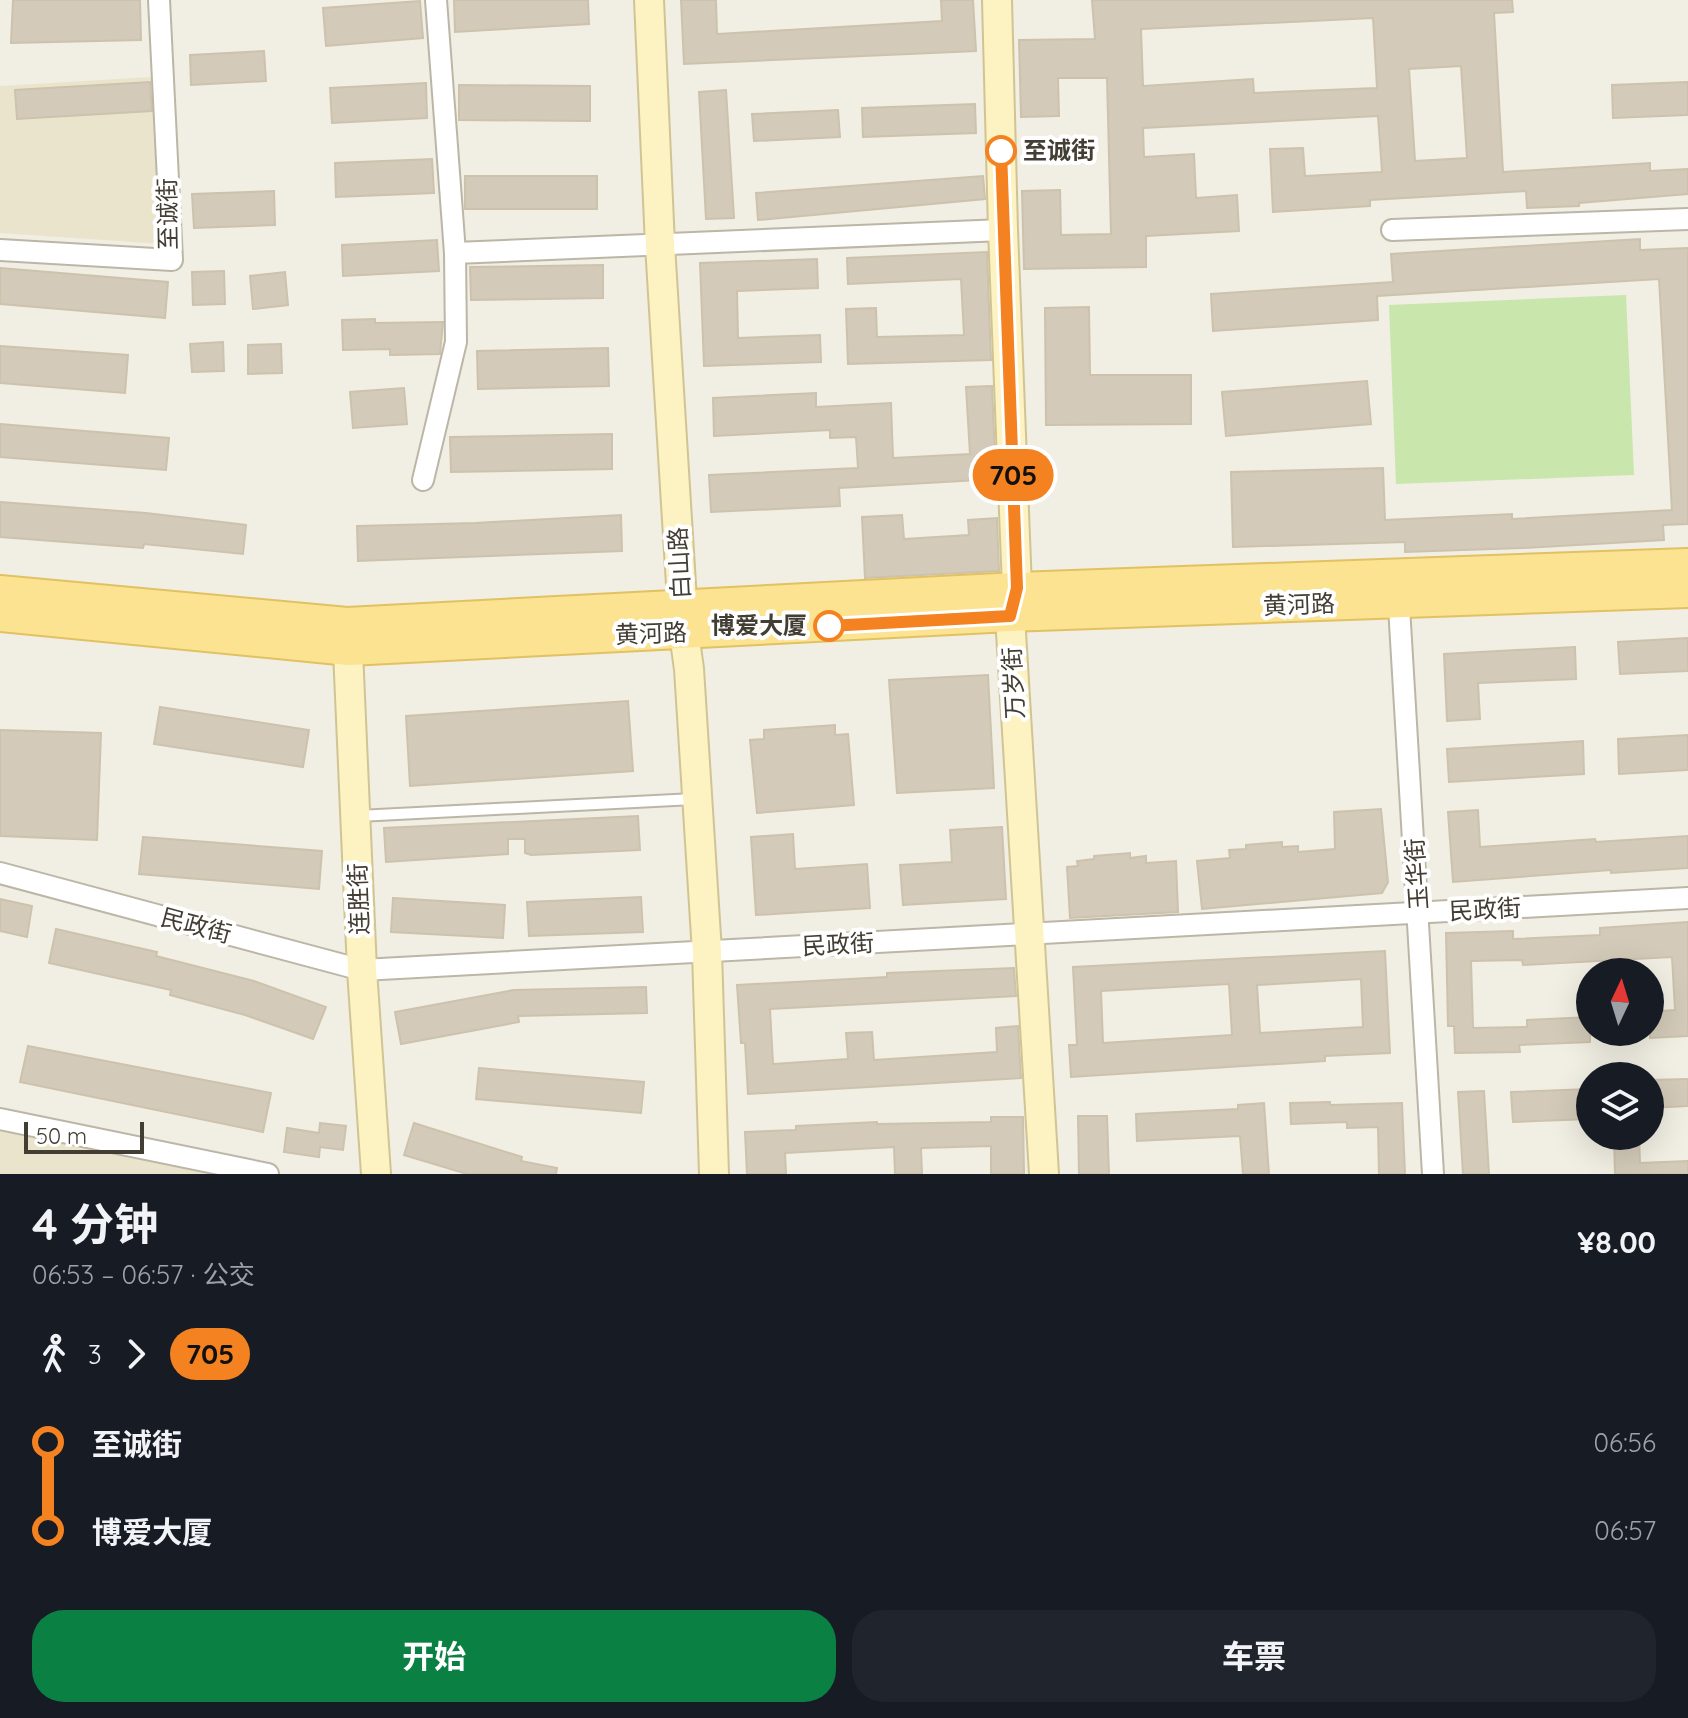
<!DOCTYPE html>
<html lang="zh">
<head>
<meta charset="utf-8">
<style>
  :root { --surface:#171b24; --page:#20242c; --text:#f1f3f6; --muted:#9ea1a6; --accent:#0b8043 }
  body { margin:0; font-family:Quicksand,"Noto Sans SC",sans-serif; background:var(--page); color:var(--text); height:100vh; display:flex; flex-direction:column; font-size:30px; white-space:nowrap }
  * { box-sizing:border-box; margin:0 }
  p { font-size:26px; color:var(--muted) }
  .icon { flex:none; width:44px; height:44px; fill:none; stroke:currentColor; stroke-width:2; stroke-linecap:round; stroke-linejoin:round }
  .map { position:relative; height:1174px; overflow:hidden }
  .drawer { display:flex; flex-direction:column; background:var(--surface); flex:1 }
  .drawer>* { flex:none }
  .badge { padding:0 16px; border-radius:26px; font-size:28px; line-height:52px }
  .needle { width:52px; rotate:4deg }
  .fabs { position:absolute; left:1576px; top:958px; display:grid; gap:16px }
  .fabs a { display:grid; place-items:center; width:88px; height:88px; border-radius:50%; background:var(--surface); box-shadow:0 8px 32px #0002; font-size:40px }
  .scale { position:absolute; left:24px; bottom:20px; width:120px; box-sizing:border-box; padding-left:8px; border:4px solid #433e34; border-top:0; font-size:22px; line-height:28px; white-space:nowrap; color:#433e34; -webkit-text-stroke:6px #fff; paint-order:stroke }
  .map>.badge { position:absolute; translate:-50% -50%; box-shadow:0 0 0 4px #fff }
  .legs { display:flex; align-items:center; gap:12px; height:88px; padding:0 32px; font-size:26px }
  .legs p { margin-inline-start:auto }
  .summary { display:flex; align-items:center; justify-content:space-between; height:136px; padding:0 32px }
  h1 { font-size:44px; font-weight:700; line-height:60px }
  .action { display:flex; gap:16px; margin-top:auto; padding:16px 32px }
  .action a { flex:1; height:92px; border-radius:32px; background:var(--accent); color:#fff; font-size:32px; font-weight:700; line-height:92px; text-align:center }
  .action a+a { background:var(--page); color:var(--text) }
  ul { padding:0 32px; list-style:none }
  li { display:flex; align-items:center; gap:28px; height:88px; font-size:30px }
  li i { display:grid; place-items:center; width:12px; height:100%; margin:0 10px; background:currentColor }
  li i::after { content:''; width:20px; height:20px; margin:-10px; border:6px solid; border-radius:50%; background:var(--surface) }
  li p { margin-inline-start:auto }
  li:first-child i { background:linear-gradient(#0000 50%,currentColor 0) }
  li:last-child i { background:linear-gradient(currentColor 50%,#0000 0) }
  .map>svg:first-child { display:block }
  .education { fill:#ebe4cd }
  .park { fill:#c9e6ac }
  .building { fill:#d3cab9; stroke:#cdc2ac; stroke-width:2; fill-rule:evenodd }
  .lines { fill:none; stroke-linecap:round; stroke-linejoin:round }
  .lane-casing { stroke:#bcb6a6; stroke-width:14 }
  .street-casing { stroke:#bcb6a6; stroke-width:24 }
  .secondary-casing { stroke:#d1c494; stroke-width:32 }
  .primary-casing { stroke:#e1c162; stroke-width:34 }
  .lane { stroke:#fff; stroke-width:10 }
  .street { stroke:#fff; stroke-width:20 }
  .secondary { stroke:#fdf2c1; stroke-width:28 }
  .primary { stroke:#fce391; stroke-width:30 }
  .line-1-casing { stroke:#fff; stroke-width:18 }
  .line-1 { stroke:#f58220; stroke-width:12 }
  .stop-1-dot { fill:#fff; stroke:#f58220; stroke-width:4 }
  .labels { text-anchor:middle; stroke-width:8; stroke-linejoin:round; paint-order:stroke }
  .stop-label { font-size:24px; font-weight:bold; fill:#433e34; stroke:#fff; text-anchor:start }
  .street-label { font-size:24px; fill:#433e34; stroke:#fff }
</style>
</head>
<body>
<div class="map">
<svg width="1688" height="1174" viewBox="0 0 1688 1174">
  <rect width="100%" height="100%" fill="#f1eee3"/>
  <g class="education">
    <polygon points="151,77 161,244 0,233 0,86"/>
    <polygon points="0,1131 222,1174 0,1174"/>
  </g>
  <polygon class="park" points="1626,295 1634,475 1396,484 1389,305"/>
  <g class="building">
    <polygon points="13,0 140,0 141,40 11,43"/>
    <polygon points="454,0 588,0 589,24 455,32"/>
    <polygon points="681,0 716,0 717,34 942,21 941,0 973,0 976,51 684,64"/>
    <path d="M1092 0H1512L1513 12 1494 13 1503 172 1650 163V171L1688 169V194L1579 203V206L1527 208 1526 191 1370 200V206L1273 212 1270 149 1303 148 1305 176 1382 172 1378 116 1143 128 1144 157 1194 154 1196 198 1237 195 1239 231 1146 236V267L1024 269 1022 191 1060 190 1061 235 1111 234 1107 78H1058L1059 116 1021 117 1019 40 1095 39ZM1373 18 1377 88 1254 93 1253 79 1143 86 1141 29ZM1461 66 1467 158 1415 161 1409 69Z"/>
    <polygon points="420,1 423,38 326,46 323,8"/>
    <polygon points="264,51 266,81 191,85 190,55"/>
    <polygon points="150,82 152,111 17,119 15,90"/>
    <polygon points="1688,82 1688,115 1613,118 1612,85"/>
    <polygon points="426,83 427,118 332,123 330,88"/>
    <polygon points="459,85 590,86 590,121 459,120"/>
    <polygon points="726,90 734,218 706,219 699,92"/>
    <polygon points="975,104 976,133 863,137 862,108"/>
    <polygon points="838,110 840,137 754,141 752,114"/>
    <polygon points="432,159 434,193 336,197 335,163"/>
    <rect x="465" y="176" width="132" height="33"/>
    <polygon points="983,176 985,199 758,220 756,193"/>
    <polygon points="274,191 275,225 194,228 192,194"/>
    <polygon points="1640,239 1640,250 1688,248 1688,524 1663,525 1664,540 1522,548 1405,552 1405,542 1233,547 1231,472 1383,468 1385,520 1512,514 1512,519 1672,510 1659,279 1377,296 1378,320 1213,331 1211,294 1393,282 1391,254"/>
    <polygon points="437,240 439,271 343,276 342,245"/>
    <polygon points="987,252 991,360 848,364 846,309 876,308 877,337 964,335 961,279 848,284 847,258"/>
    <polygon points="817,259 818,288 737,291 738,338 820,335 821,362 704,366 700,263"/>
    <polygon points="603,265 603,298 471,300 470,267"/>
    <polygon points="0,268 168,282 165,318 0,304"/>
    <polygon points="224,271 225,304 193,305 192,272"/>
    <polygon points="285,272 288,305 253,309 250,276"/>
    <polygon points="1089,307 1090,375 1191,375 1191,424 1046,425 1045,308"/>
    <polygon points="375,319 375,323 443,322 440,354 390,355 390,349 343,350 342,320"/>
    <polygon points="223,342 224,371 192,372 190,344"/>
    <polygon points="281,344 282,373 248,374 248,345"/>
    <polygon points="0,346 128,355 125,393 0,383"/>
    <polygon points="608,348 609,386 478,389 477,351"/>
    <polygon points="1367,381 1371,424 1226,436 1222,392"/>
    <polygon points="992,386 996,479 839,488 840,506 711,512 709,475 858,468 856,437 830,438 830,430 714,436 713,398 816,393 816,407 891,403 893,458 970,454 966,387"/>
    <polygon points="404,388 407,424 353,428 350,392"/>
    <polygon points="0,424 169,438 166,470 0,457"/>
    <polygon points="612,434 612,469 451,472 450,437"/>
    <polygon points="0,502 146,513 246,525 243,554 144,544 143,548 0,537"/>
    <polygon points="621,515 622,551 358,561 357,526 475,523"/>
    <polygon points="902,515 904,539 969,535 968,520 997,518 999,571 865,578 862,517"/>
    <polygon points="1688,638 1688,671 1620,674 1618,642"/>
    <polygon points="1575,647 1576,679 1478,683 1480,719 1447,721 1444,654"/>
    <polygon points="988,675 994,788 897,793 889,680"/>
    <polygon points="628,701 633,771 410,786 406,716"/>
    <polygon points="160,707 309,730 303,767 154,744"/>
    <polygon points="835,725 835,735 848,734 854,805 757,813 750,740 764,739 764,730"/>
    <polygon points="0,730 101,733 97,840 0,836"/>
    <polygon points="1688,735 1688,770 1619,774 1618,739"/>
    <polygon points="1583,741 1584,774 1449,782 1447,749"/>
    <polygon points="1381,809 1388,882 1382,893 1202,909 1197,861 1230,858 1229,850 1246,849 1246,845 1282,842 1282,847 1298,846 1298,852 1335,849 1334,812"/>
    <polygon points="1478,810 1480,847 1595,839 1596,842 1688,836 1688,868 1611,873 1611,870 1453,882 1448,812"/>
    <polygon points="638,816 640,850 531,855 525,853 525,839 508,839 508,854 386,862 384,828"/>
    <polygon points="1002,827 1006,899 903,905 900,865 952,862 950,830"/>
    <polygon points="793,834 795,869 867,864 870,908 756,915 751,837"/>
    <polygon points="143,837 322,851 319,889 139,874"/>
    <polygon points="1130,853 1130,858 1146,856 1146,863 1176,861 1178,912 1070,918 1067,867 1078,866 1077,861 1094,859 1094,856"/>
    <polygon points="641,897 643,932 529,936 527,902"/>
    <polygon points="393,898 505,905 503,938 391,932"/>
    <polygon points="0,899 32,906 27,937 0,931"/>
    <polygon points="1688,922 1688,1036 1650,1038 1650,1012 1675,1010 1672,957 1523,965 1522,960 1471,961 1473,1028 1527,1027 1527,1020 1590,1017 1590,1042 1519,1045 1520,1052 1455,1053 1454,1026 1448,1026 1446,933 1513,931 1513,939 1600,935 1600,928"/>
    <polygon points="56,929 157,952 156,956 254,981 326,1007 313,1039 245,1015 170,995 171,990 49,963"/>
    <path d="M1385 951 1390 1053 1325 1056V1061L1071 1077 1069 1045H1077L1073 967ZM1361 979 1363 1027 1260 1033 1257 985ZM1229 984 1232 1035 1103 1043 1101 991Z"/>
    <polygon points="1014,968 1016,996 770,1009 773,1064 848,1059 846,1033 872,1032 874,1060 997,1052 996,1028 1018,1026 1021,1078 748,1094 745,1043 741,1043 737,985 887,977 887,973"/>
    <polygon points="646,987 647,1013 518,1016 519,1022 401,1044 395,1012 514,990"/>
    <polygon points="28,1046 271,1093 263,1132 20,1082"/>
    <polygon points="479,1068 644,1082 641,1113 476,1099"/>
    <polygon points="1688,1079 1688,1106 1650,1108 1650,1080"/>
    <polygon points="1590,1089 1590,1119 1513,1122 1511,1092"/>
    <polygon points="1484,1091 1489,1174 1463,1174 1458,1092"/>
    <polygon points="1330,1102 1330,1105 1402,1103 1405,1174 1379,1174 1378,1127 1347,1128 1347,1122 1291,1124 1290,1103"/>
    <polygon points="1264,1103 1269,1174 1243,1174 1240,1136 1137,1141 1136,1114 1238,1109 1238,1105"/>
    <polygon points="1078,1116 1107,1116 1109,1174 1079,1174"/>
    <polygon points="991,1117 1023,1117 1024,1174 991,1174 991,1146 921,1148 922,1174 895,1174 894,1147 785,1153 786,1174 747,1174 745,1132 796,1130 796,1126 877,1122 877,1124 991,1122"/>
    <polygon points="320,1123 346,1126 343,1150 320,1147 319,1157 284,1152 287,1128 319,1133"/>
    <polygon points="414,1123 522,1157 521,1161 557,1168 556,1174 467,1174 404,1155"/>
    <polygon points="1614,1136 1639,1136 1640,1163 1688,1161 1688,1174 1615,1174"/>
  </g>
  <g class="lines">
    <defs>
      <polyline id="lane" points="358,816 694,799"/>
      <g id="street">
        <polyline points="1392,230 1688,219"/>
        <polyline points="0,250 172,260 159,0"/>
        <polyline points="455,253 1003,230"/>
        <polyline points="423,480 456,342 455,253 436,0"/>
        <polyline points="1398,590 1433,1174"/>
        <polyline points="0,873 362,970 1688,898"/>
        <polyline points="0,1119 268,1174"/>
      </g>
      <g id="secondary">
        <polyline points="649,0 660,245 684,633 689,669 707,952 714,1174"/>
        <polyline points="997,0 1003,230 1017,588 1010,616 1044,1174"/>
        <polyline points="347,628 362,970 376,1174"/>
      </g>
      <g id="primary">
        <polyline points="0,591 347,623 1017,588 1688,564"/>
        <polyline points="0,616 349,650 1010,616 1688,592"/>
      </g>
    </defs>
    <use href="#lane" class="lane-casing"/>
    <use href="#street" class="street-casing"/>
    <use href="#secondary" class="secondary-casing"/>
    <use href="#primary" class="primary-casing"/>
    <use href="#lane" class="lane"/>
    <use href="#street" class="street"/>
    <use href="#secondary" class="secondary"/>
    <use href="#primary" class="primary"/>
  </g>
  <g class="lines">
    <defs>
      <polyline id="line-1" points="829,626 1010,616 1017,588 1001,151"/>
    </defs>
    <use href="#line-1" class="line-1-casing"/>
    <use href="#line-1" class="line-1"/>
  </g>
  <g class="stop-1-dot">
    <circle cx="1001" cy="151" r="14"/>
    <circle cx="829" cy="626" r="14"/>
  </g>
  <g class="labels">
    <g class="stop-label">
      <text x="1023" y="159">至诚街</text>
      <text x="807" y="634" text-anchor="end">博爱大厦</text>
    </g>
    <g class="street-label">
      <text transform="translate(168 214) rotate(-91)" y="8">至诚街</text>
      <text transform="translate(680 563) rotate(-93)" y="8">白山路</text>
      <text transform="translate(1299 605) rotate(-2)" y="8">黄河路</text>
      <text transform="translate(651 634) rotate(-2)" y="8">黄河路</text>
      <text transform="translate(1014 683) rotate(-93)" y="8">万岁街</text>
      <text transform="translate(1417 874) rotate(-94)" y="8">玉华街</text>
      <text transform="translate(359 899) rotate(-92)" y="8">连胜街</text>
      <text transform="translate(1485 910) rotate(-3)" y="8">民政街</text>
      <text transform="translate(196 926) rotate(15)" y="8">民政街</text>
      <text transform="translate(838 945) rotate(-3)" y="8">民政街</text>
    </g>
  </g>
</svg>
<div class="fabs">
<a><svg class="needle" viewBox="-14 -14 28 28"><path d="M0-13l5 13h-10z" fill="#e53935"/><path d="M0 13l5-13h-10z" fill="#9ea1a6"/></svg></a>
<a><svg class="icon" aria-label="layers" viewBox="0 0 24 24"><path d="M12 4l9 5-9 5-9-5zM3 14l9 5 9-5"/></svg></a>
</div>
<div class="scale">50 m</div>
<b class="badge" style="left:1013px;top:475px;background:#f58220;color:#111">705</b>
</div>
<section class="drawer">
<div class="summary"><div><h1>4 分钟</h1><p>06:53 – 06:57 · 公交</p></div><b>¥8.00</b></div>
<div class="legs"><svg class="icon" aria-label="walk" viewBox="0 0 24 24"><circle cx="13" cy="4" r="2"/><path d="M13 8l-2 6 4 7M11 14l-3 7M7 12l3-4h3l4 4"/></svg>3<svg class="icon" aria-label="forward" viewBox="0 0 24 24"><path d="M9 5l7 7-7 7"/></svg><b class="badge" style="background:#f58220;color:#111">705</b></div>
<ul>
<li><i style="color:#f58220"></i><b>至诚街</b><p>06:56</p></li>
<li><i style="color:#f58220"></i><b>博爱大厦</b><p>06:57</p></li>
</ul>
<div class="action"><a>开始</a><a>车票</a></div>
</section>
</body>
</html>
